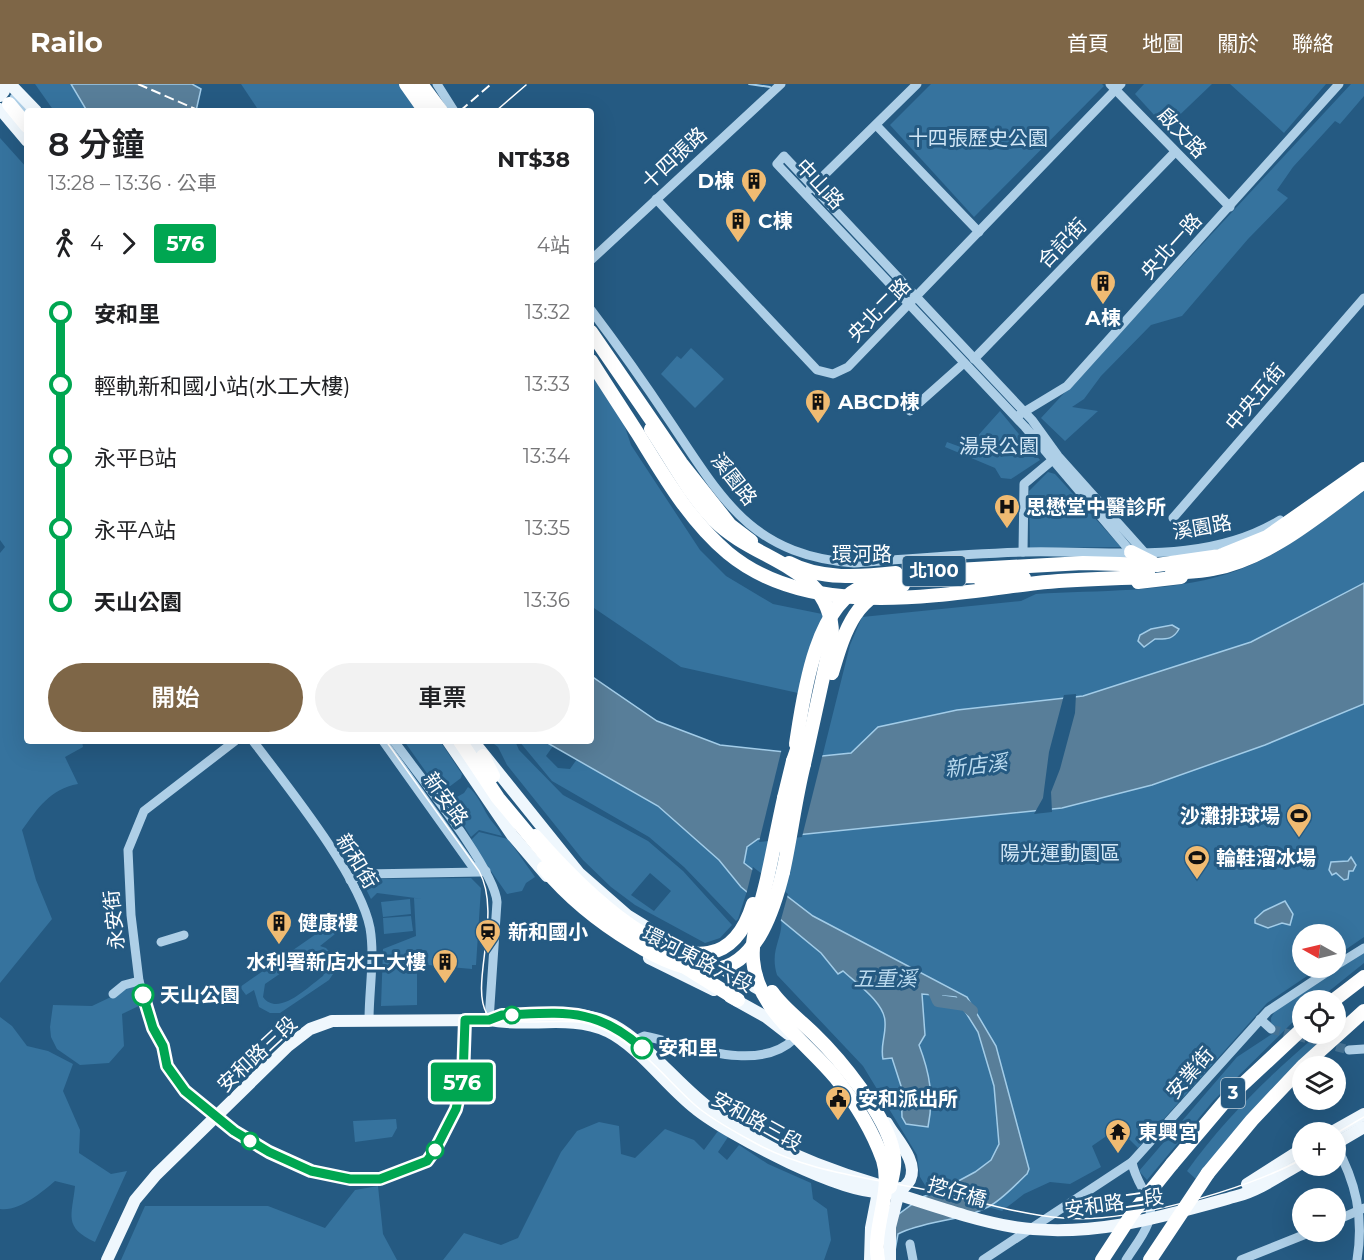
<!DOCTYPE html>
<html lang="zh-TW">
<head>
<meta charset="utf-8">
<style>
  :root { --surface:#fff; --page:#f2f2f2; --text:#202124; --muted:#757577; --accent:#7e6647 }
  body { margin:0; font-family:Montserrat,"Noto Sans TC",sans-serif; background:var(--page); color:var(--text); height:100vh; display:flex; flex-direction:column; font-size:22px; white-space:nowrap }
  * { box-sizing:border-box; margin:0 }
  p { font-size:20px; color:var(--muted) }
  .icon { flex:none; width:33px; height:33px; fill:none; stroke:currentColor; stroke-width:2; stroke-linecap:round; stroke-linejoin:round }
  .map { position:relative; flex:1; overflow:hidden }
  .details { position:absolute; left:24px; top:24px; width:570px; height:636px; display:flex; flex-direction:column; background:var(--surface); border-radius:6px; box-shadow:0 6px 24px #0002 }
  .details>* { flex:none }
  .badge { padding:0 12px; border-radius:4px; font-size:21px; line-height:39px }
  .needle { width:39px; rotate:278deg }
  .tools { position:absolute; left:1292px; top:840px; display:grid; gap:12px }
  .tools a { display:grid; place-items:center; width:54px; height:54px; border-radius:50%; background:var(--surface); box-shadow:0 6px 24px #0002; font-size:30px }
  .map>.badge { position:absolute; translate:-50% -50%; box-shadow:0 0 0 3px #fff }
  .legs { display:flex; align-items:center; gap:9px; height:66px; padding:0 24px; font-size:20px }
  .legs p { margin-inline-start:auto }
  .headline { display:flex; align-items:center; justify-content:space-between; height:102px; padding:0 24px }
  h1 { font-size:33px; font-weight:600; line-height:45px }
  .cta { display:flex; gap:12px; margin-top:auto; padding:12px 24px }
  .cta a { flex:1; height:69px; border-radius:36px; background:var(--accent); color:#fff; font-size:24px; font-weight:600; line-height:69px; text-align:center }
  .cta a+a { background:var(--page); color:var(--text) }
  ul { padding:0 24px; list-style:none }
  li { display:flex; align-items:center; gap:21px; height:72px; font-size:22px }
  li i { display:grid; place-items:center; width:9px; height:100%; margin:0 8px; background:currentColor }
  li i::after { content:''; width:15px; height:15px; margin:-8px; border:4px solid; border-radius:50%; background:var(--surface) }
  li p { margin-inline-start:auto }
  li:first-child i { background:linear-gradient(#0000 50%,currentColor 0) }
  li:last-child i { background:linear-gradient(currentColor 50%,#0000 0) }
  header { display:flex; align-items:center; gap:36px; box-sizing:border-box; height:84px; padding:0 30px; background:var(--accent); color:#fff }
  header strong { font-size:28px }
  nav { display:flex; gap:33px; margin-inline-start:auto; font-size:21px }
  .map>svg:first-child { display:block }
  .green { fill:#36739e; fill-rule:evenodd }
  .water { fill:#587e99; stroke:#a2cce8; stroke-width:1.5 }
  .pier { fill:#255a82 }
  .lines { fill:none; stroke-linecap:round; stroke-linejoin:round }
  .stream { stroke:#a2cce8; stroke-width:2 }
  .river { stroke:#587e99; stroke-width:12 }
  .minor-tunnel { stroke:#467395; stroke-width:9; stroke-dasharray:9 4.5; stroke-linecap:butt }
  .minor { stroke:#aecfe7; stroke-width:9 }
  .major { stroke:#eff7fd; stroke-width:12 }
  .highway { stroke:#fff; stroke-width:14 }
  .tram { stroke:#fff; stroke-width:1.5 }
  .rail { stroke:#fff; stroke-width:2; stroke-dasharray:10 4.5; stroke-linecap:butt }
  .highway-bridge { stroke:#fff; stroke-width:14 }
  .line-1-casing { stroke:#fff; stroke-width:14 }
  .line-1 { stroke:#00a651; stroke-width:9 }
  .stop-1-dot { fill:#fff; stroke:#00a651; stroke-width:3 }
  .labels { text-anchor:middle; stroke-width:6; stroke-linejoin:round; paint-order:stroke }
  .shield { fill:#255a82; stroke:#beceda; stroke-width:1.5 }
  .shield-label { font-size:18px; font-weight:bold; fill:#fff }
  .street-label { font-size:20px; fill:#fff; stroke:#255a82 }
  .park-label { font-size:20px; fill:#d1e6f6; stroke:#255a82 }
  .poi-label { font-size:20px; font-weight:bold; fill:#fff; stroke:#255a82; text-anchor:start }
  .stop-label { font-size:20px; font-weight:bold; fill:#fff; stroke:#255a82; text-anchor:start }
  .water-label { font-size:21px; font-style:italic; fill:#b9d9ee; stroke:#255a82 }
</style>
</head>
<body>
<header>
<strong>Railo</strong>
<nav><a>首頁</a><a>地圖</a><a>關於</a><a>聯絡</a></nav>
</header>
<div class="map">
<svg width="1364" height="1176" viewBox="0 0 1364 1176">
  <rect width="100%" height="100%" fill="#255a82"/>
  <g class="green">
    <polygon points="35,0 71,0 87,27 54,27"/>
    <polygon points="241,0 402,0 420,27 259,27"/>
    <polygon points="931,0 1102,0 1104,2 974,133 890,41"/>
    <polygon points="1144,0 1212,0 1166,44 1135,10"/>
    <polygon points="1230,0 1326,0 1284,49"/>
    <polygon points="1351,0 1364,0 1364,12 1340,40 1335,37 1293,83 1277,106 1288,114 1248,155 1182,232 1151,241 1101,292 1084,315 1072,323 1098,327 1065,357 1041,334"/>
    <path d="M0 54 27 84V657H82L83 663 65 673 78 700C50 705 38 724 22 746L36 796 52 835 0 899V469L5 463 0 456Z"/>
    <polygon points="691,264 724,295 695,324 661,290 677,272 681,275"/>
    <polygon points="591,288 623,337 631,361 700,466 726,492 773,520 827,531 798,609 681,583 591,522"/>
    <polygon points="1000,327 1040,376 1011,395 1001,394 995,384 945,363 947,358 966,365"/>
    <polygon points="1048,388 1055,390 1121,463 1030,464 1029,407"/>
    <path d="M1364 407V853L1335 873V850H1302V884H1319L1267 919 1138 1064 1118 1044 1092 1062 1101 1083 1070 1100 1050 1098 1024 1110 1002 1127 928 1106 920 1093 917 1071 863 982 777 891C769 865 784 853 781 835 778 821 755 789 744 779V767L757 755 803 750 850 561 862 533 1021 517 1036 510C1098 506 1167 509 1227 490 1279 474 1321 438 1364 407Z"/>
    <polygon points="404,657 440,657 462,690 461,694 441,709"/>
    <path d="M490 657H515L519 666 563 711 648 757 683 787 732 841 720 854 705 859 635 821 611 803 583 776 507 681 498 663ZM650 789 671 807 654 827 631 811Z"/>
    <polygon points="519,657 544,657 553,662 546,672 558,684 570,685 577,675 658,722 719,776 747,807 738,835 736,837 684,783 649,753 552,697"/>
    <path d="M468 703C477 709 482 722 488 732 492 739 498 743 502 752L479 746 471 753 454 726 463 721 448 718 464 709Z"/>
    <polygon points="479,748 508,755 535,793 526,799 522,807 507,810 470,757"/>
    <polygon points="471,794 481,804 476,881 472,881 472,885 417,880 417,921 381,922 383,865 416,852 414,814 423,815 377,809 371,815 364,801 367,795"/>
    <polygon points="410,815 411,830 383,833 381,818"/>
    <polygon points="411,832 413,847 384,850 383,834"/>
    <path d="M329 841 335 850 320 862 326 864 333 872V890L329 896 280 929H270L259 923 254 906 246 911 240 903ZM310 869C325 868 330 879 323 892 309 902 278 934 263 913L265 900Z"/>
    <polygon points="1364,869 1364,879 1318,916 1302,916 1302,929 1214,1016 1147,1096 1139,1087 1237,973 1272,950 1271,934 1277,923"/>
    <polygon points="138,900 143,920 122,930 124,962 109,979 80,981 57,965 51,953 50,943 53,921 92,922 113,912 121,903"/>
    <path d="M0 933 12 942 27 962 48 967 73 980 63 1007 80 1046 79 1069 111 1090 127 1087 95 1158C63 1143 72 1132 75 1102L55 1097C42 1108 19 1128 0 1125Z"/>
    <path d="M1318 950H1330L1197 1096 1187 1087C1224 1035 1270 991 1318 950Z"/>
    <polygon points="396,1035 397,1044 392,1053 355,1058 353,1037"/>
    <polygon points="599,1038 619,1042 621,1070 635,1074 665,1045 694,1056 704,1066 718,1047 728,1053 718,1068 727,1076 739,1061 768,1080 811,1099 813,1115 827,1125 831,1156 824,1176 443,1176 464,1149 501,1161 518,1154 561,1068 577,1047"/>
    <polygon points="378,1102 383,1150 397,1176 121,1176 145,1122 268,1122 325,1144 355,1106"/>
  </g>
  <g class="water">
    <polygon points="71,0 192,0 201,5 196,27 87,27"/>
    <path d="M1364 499V620L1265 661 1152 701 1062 724 758 755 747 763 744 779 813 832 967 913 996 962 1029 1085 1027 1090C1015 1101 1002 1116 988 1123 959 1138 926 1136 898 1150L894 1172 872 1176 880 1144 922 1113 938 1108 975 1088 991 1076 999 1060 994 1002 978 948 956 913 922 910 925 951 919 961C930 990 934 1013 928 1043L906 1040 902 1033 901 1002 892 974 883 975C880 962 886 951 885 938 885 919 856 899 843 887L838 890 821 869 741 803 719 776 658 722 544 657H591V592L657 637 720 661 822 672 851 669 878 643 957 626 1083 612 1251 558Z"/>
    <path d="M1172 541 1179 545C1173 556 1166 555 1155 555L1144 563 1138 557 1140 551 1151 545Z"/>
    <polygon points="1351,773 1356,781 1353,787 1349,787 1348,795 1344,796 1336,789 1332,791 1329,786 1331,778 1348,777"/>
    <polygon points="1285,817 1293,830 1290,841 1282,839 1268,844 1255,839 1255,835 1264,827"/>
  </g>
  <g class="pier">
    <polygon points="1076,610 1075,629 1060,685 1051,708 1052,728 1034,730 1043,714 1049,668 1064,611"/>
    <polygon points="782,664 823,669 802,753 759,758"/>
    <polygon points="753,783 788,810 780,839 746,811"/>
  </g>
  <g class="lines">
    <polyline class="stream" points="749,0 770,3"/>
    <polyline class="river" points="925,900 932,903 938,917 965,921 972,927"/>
    <polyline class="minor-tunnel" points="1271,945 1349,966"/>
    <g class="minor">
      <polyline points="437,0 454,27"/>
      <polyline points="1110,0 1230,123"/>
      <polyline points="14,14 27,29"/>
      <polyline points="876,41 979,148"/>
      <polyline points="810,105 917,0"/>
      <polyline points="656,115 817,286 833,290 848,283 1121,0"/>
      <polyline points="591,176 781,0"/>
      <path d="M591 226C619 263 645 300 671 339 722 415 751 471 854 479 911 475 969 469 1026 468 1111 466 1205 482 1280 436"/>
      <polyline points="974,275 1175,68"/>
      <polyline points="910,327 964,279"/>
      <polyline points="1019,331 1067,302 1339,0"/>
      <polyline points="1173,434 1364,214"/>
      <polyline points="1023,468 1024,400 1055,374"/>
      <polyline points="1131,468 1025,343 777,80 784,72 1032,336 1058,372 1144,468"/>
      <polyline points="235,657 144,727 128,766 131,831 139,897 153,943 163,962 167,982 185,1007 234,1047 288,1078 311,1087 350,1095 380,1095 427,1077 443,1056 456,1025 463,994 465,936"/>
      <path d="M253 657C287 702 360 792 370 844 375 874 369 906 369 936"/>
      <polyline points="383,657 472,782 486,787"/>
      <path d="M394 657C417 689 495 785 497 818L489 936"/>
      <polyline points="350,796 364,790 481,788"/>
      <polyline points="161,858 184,851"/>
      <polyline points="1335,882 1364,864"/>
      <polyline points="113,910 124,901 139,897"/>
      <polyline points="1260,935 1271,945"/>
      <path d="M631 958 644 952C688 961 758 990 794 955"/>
      <polyline points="1349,966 1364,965"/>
      <path d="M1335 1060C1356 1098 1364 1133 1357 1176"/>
      <polyline points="1335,1137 1364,1124"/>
      <polyline points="910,1160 913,1176"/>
      <polyline points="983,1176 1132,1078 1268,927 1333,884"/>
      <path d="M1126 1176C1137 1158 1159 1135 1147 1113 1141 1101 1134 1091 1132 1078"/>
      <polyline points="1241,1176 1311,1148"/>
    </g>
    <g class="major">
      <polyline points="10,0 36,27"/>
      <polyline points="0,12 4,7 1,0"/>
      <polyline points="0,25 27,57"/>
      <polyline points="448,657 512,751 547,792"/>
      <polyline points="473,657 579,789 627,831 666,855"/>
      <polyline points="693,869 764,908"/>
      <polyline points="649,874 714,906"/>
      <polyline points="730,913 766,933 788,950"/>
      <path d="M531 931C553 931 577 928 599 935 641 948 678 1004 716 1029 768 1062 821 1084 879 1101L887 1107C929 1120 972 1136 1014 1143 1091 1155 1165 1132 1237 1112 1260 1106 1282 1090 1302 1079"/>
      <path d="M887 1039C895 1054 919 1077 910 1096 907 1101 901 1106 897 1111"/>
      <polyline points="1332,1048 1364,1030"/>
      <polyline points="1335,1060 1364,1043"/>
      <polyline points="1247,1100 1302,1065"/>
      <path d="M107 1176 135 1116 156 1091 288 962 310 945 332 937 489 936C527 944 571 930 607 947 641 964 666 1002 696 1025 727 1050 851 1116 887 1107"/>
      <polyline points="870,1176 871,1144 879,1103"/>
      <polyline points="890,1176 890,1143 900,1104"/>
    </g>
    <g class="highway">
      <polyline points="406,0 425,27"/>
      <polyline points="421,0 441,27"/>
      <polyline points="9,20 27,42"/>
      <polyline points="591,248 681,379 730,441 751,457"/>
      <path d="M591 277C606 301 622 325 638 350 664 392 689 436 728 469 810 537 940 511 1037 499 1073 495 1109 495 1146 493L1148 489"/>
      <polyline points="1131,468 1153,479"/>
      <path d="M789 479C820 496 861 493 896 489"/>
      <polyline points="957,486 1083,479 1157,481 1220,472 1267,453 1364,385"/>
      <path d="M1172 489C1185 488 1200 488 1213 485 1270 474 1319 431 1364 398"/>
      <polyline points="981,497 1024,494"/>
      <polyline points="1138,498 1181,493"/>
      <polyline points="460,657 498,714 573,804 630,850"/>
      <polyline points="483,672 493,692"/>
      <polyline points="784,714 793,677"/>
      <path d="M783 788C791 752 795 716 804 680"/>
      <polyline points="685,883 738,916"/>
      <polyline points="1334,916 1364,893"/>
      <polyline points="1303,982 1364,927"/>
      <polyline points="1172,1080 1227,1015 1302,945"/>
      <polyline points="1208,1089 1252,1036 1302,983"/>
    </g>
    <g class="tram">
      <polyline points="496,27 526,1"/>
      <path d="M386 657 479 787C503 831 469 901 487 930 507 947 574 929 606 944 638 959 669 998 695 1021 711 1035 730 1045 748 1055 801 1086 858 1092 917 1104 965 1113 1013 1130 1063 1134 1125 1140 1247 1106 1302 1075"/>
      <polyline points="1335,1050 1364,1033"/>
    </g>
    <g class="rail">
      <polyline points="138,0 200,27"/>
      <polyline points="460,27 491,0"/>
    </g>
    <g class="highway-bridge">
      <path d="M651 345C671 375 689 410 714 436 755 478 833 482 832 552L804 680"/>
      <path d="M832 589C844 549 855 508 903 501"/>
      <path d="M796 660C803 614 815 517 867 501 903 490 945 493 981 492"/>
      <polyline points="793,677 802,651"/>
      <path d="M784 714C778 741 773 768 767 795 761 821 751 849 753 876 757 926 805 957 835 993 854 1017 873 1048 883 1076 893 1108 872 1143 878 1176"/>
      <path d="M535 752C578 801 714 945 753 820"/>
      <polyline points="783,761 793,723"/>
      <path d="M544 784C569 814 599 838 632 858 722 915 760 882 783 788"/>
      <path d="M772 908C783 924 800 936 814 950 840 975 886 1031 893 1067 896 1079 893 1091 890 1103"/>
      <polyline points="1102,1176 1132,1130 1172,1080"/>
      <polyline points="1150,1176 1208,1089"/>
    </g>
  </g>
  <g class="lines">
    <defs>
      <path id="line-1" d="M143 911 153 944 163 962 167 982 185 1007 234 1047 269 1068 311 1087 350 1095H380L427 1077 435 1066 456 1025 463 994 465 936H489L502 931C562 929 595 922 642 964"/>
    </defs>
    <use href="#line-1" class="line-1-casing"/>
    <use href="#line-1" class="line-1"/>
  </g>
  <defs>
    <symbol id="building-pin" viewBox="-11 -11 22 30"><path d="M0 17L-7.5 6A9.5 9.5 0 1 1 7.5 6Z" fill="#f0bb72" stroke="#255a82"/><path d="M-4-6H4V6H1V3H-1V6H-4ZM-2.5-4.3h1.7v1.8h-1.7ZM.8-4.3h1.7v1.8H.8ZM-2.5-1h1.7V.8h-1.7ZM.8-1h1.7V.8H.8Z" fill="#111"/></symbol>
    <symbol id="hospital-pin" viewBox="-11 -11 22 30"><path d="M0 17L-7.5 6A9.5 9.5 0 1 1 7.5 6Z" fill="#f0bb72" stroke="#255a82"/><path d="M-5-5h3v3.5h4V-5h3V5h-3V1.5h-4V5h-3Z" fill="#111"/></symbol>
    <symbol id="stadium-pin" viewBox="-11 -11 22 30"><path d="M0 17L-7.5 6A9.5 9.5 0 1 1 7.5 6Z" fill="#f0bb72" stroke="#255a82"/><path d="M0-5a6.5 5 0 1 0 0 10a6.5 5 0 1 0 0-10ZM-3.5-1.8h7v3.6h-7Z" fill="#111"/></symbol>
    <symbol id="station-pin" viewBox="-11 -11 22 30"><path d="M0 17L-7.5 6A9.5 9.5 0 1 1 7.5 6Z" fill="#f0bb72" stroke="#255a82"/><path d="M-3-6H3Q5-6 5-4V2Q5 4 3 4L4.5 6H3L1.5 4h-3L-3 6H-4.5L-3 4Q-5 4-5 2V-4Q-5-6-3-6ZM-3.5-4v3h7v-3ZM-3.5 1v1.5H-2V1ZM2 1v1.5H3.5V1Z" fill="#111"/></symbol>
    <symbol id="civic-pin" viewBox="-11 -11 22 30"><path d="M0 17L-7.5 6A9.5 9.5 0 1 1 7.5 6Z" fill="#f0bb72" stroke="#255a82"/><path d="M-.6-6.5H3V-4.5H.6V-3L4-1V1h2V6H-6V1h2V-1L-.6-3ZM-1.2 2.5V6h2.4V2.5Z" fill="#111"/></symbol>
    <symbol id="temple-pin" viewBox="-11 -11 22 30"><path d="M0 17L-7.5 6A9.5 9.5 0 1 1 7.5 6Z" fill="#f0bb72" stroke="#255a82"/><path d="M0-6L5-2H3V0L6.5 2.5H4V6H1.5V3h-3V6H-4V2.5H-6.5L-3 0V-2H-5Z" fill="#111"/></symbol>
  </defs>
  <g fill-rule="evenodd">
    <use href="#building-pin" x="739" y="82" width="30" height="40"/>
    <use href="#building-pin" x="723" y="122" width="30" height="40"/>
    <use href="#building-pin" x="1088" y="184" width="30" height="40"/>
    <use href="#building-pin" x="803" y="303" width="30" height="40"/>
    <use href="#hospital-pin" x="992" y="408" width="30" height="40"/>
    <use href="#stadium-pin" x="1284" y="717" width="30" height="40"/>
    <use href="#stadium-pin" x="1182" y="759" width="30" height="40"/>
    <use href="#building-pin" x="264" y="824" width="30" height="40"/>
    <use href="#station-pin" x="473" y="833" width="30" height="40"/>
    <use href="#building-pin" x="430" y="863" width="30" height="40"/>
    <use href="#civic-pin" x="823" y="1000" width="30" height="40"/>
    <use href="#temple-pin" x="1103" y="1033" width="30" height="40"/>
  </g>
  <g class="stop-1-dot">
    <circle cx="143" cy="911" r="10"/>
    <circle cx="512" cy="931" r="8"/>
    <circle cx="642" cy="964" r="10"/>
    <circle cx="250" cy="1057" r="8"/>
    <circle cx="435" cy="1066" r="8"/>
  </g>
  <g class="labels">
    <g class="shield">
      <rect x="902.5" y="472" width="63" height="30" rx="4.5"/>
      <rect x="1221" y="994" width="24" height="30" rx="4.5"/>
    </g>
    <g class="shield-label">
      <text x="934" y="493">北100</text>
      <text x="1233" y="1015">3</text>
    </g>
    <g class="street-label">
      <text transform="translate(1182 49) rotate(46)" y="7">啟文路</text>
      <text transform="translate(674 74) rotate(-43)" y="7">十四張路</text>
      <text transform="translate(820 100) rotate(47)" y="7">中山路</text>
      <text transform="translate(1062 159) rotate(-46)" y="7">合記街</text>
      <text transform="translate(1171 162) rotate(-48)" y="7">央北一路</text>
      <text transform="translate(879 226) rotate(-45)" y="7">央北二路</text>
      <text transform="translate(1255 313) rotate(-50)" y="7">中央五街</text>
      <text transform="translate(734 395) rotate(52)" y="7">溪園路</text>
      <text transform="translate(1202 443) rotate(-10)" y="7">溪園路</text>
      <text x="862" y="477">環河路</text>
      <text transform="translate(446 715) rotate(54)" y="7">新安路</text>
      <text transform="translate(357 777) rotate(59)" y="7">新和街</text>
      <text transform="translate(114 836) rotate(-96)" y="7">永安街</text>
      <text transform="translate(698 875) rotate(27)" y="7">環河東路六段</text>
      <text transform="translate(257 970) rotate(-43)" y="7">安和路三段</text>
      <text transform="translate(1190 989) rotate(-49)" y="7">安業街</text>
      <text transform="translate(757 1037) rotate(29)" y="7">安和路三段</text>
      <text transform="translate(957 1108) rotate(16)" y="7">挖仔橋</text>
      <text transform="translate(1114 1119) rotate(-8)" y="7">安和路二段</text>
    </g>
    <g class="park-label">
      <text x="978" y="61">十四張歷史公園</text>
      <text x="999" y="369">湯泉公園</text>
      <text x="1060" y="776">陽光運動園區</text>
    </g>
    <g class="poi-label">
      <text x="734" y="104" text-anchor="end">D棟</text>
      <text x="758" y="144">C棟</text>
      <text x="1103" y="241" text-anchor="middle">A棟</text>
      <text x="838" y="325">ABCD棟</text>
      <text x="1026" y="430">思懋堂中醫診所</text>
      <text x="1280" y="739" text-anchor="end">沙灘排球場</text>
      <text x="1216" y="781">輪鞋溜冰場</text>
      <text x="298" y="846">健康樓</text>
      <text x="508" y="855">新和國小</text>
      <text x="426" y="885" text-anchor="end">水利署新店水工大樓</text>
      <text x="858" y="1022">安和派出所</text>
      <text x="1138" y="1055">東興宮</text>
    </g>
    <g class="stop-label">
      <text x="160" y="918">天山公園</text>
      <text x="658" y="971">安和里</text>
    </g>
    <g class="water-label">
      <text transform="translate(976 682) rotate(-7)" y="7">新店溪</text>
      <text x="885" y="902">五重溪</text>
    </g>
  </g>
</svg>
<div class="tools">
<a><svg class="needle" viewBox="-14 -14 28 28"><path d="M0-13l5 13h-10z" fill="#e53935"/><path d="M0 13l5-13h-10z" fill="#757577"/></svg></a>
<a><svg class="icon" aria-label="locate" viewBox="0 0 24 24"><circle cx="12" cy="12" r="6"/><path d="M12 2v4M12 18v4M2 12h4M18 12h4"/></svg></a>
<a><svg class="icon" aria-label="layers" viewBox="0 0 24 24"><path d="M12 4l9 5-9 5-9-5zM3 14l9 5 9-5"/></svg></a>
<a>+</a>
<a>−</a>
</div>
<b class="badge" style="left:462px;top:998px;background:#00a651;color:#fff">576</b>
<section class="details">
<div class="headline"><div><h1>8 分鐘</h1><p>13:28 – 13:36 · 公車</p></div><b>NT$38</b></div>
<div class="legs"><svg class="icon" aria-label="walk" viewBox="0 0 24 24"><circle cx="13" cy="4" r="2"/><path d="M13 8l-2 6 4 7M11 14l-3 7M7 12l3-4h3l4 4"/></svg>4<svg class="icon" aria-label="forward" viewBox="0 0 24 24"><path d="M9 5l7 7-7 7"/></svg><b class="badge" style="background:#00a651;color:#fff">576</b><p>4站</p></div>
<ul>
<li><i style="color:#00a651"></i><b>安和里</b><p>13:32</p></li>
<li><i style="color:#00a651"></i><span>輕軌新和國小站(水工大樓)</span><p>13:33</p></li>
<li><i style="color:#00a651"></i><span>永平B站</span><p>13:34</p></li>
<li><i style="color:#00a651"></i><span>永平A站</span><p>13:35</p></li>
<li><i style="color:#00a651"></i><b>天山公園</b><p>13:36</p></li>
</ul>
<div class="cta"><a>開始</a><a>車票</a></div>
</section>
</div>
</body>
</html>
